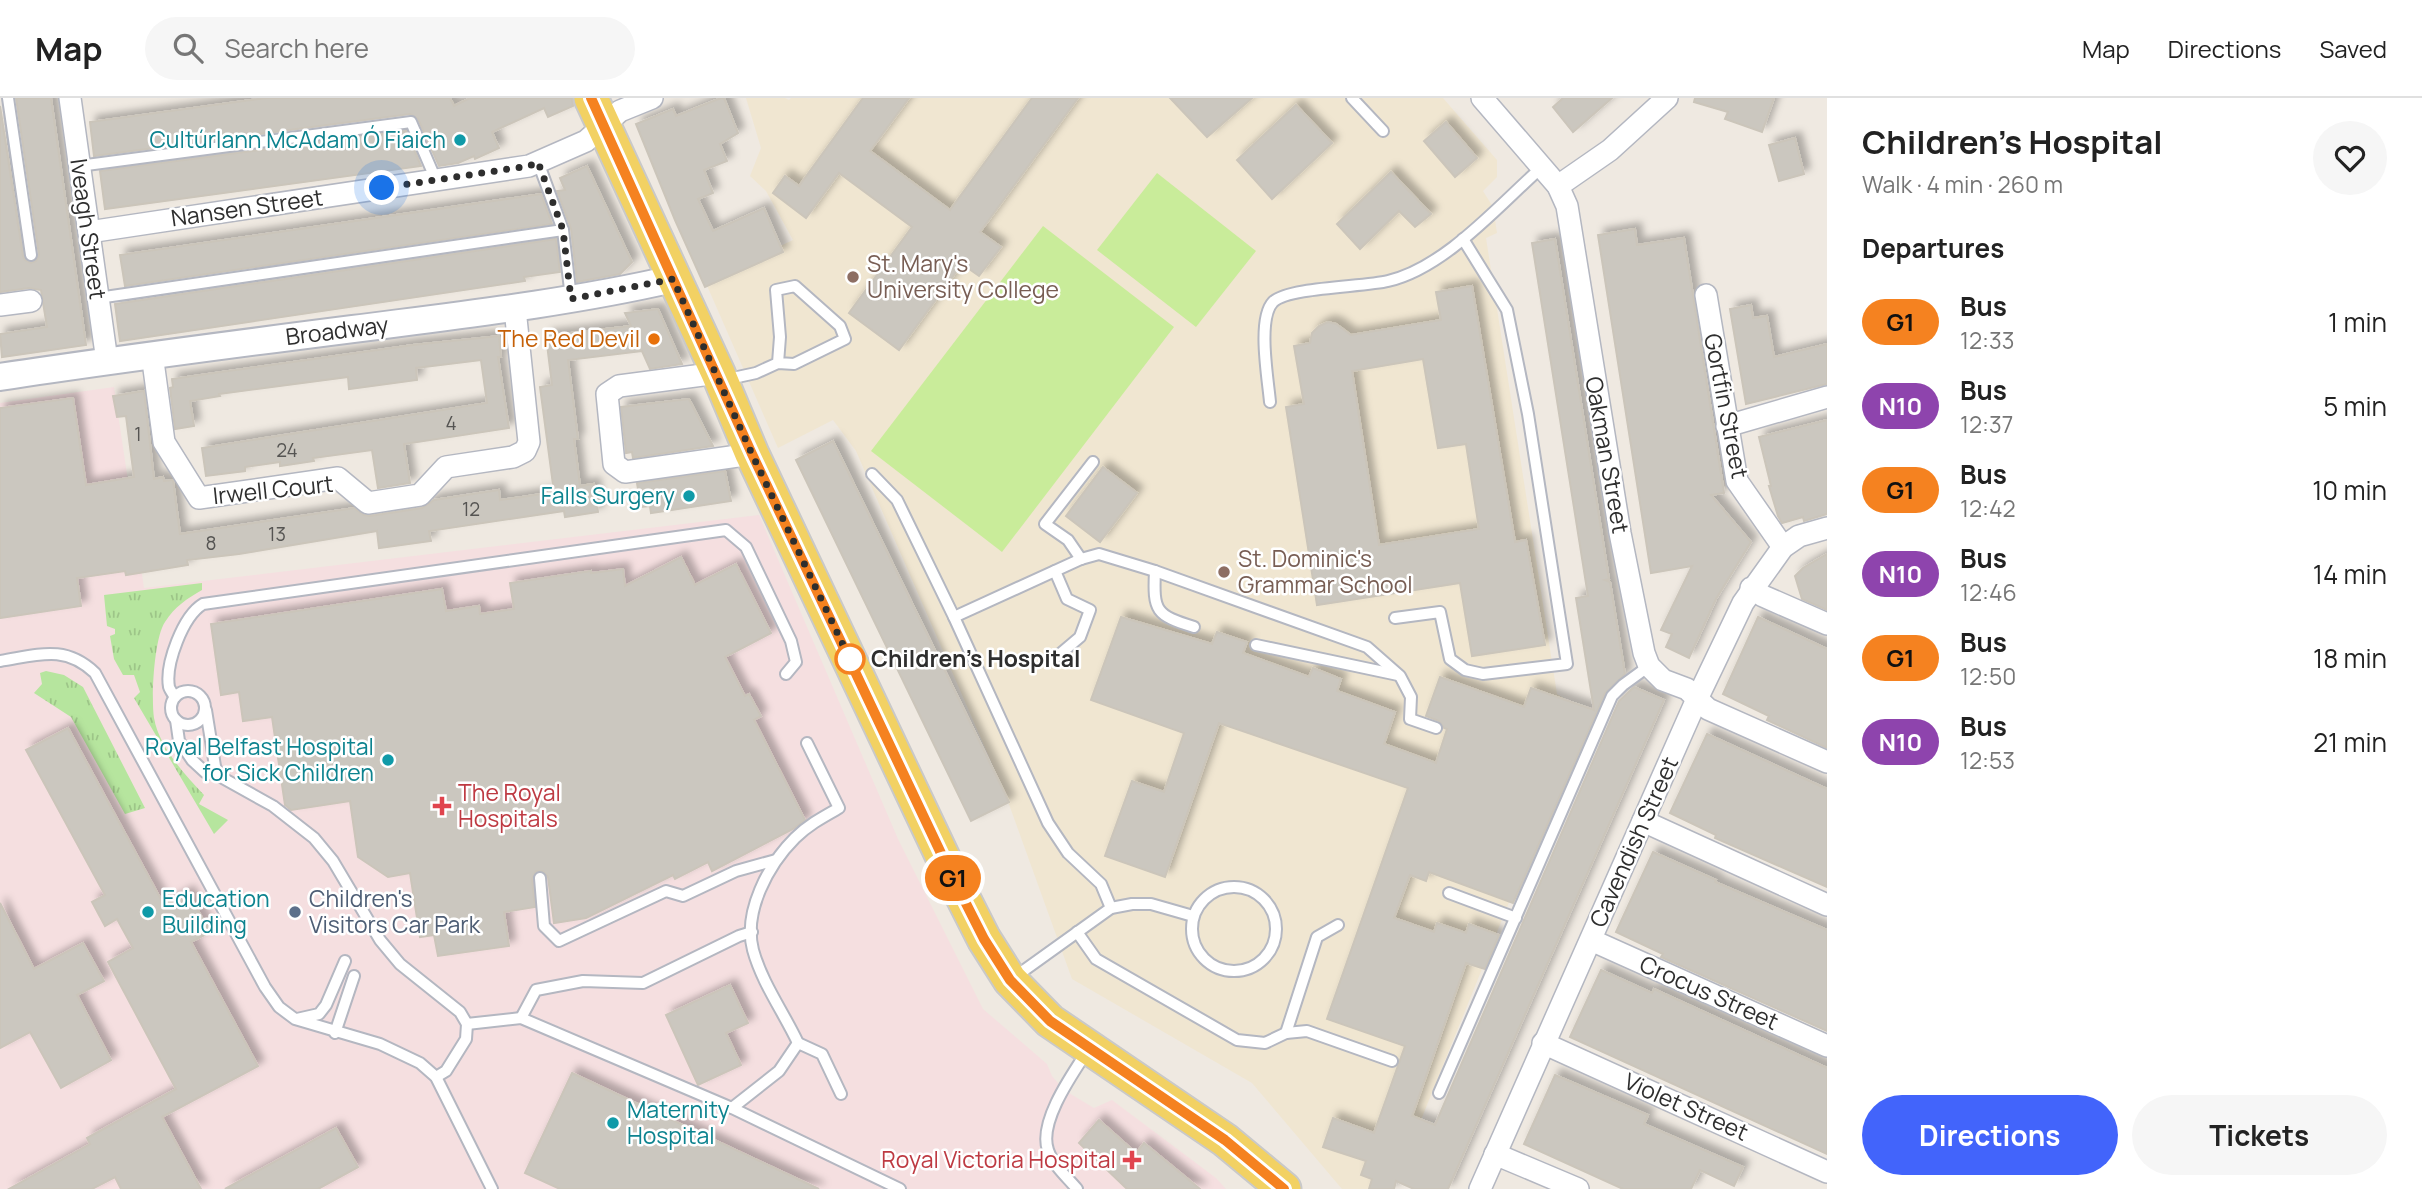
<!DOCTYPE html>
<html lang="en">
<head>
<meta charset="utf-8">
<style>
  :root { --surface:#fff; --page:#f6f6f6; --text:#222; --muted:#767676; --line:#e0e0e0; --accent:#4264fb }
  body { margin:0; font-family:Manrope,sans-serif; background:var(--page); color:var(--text); height:100vh; display:flex; flex-direction:column; font-size:26px; white-space:nowrap }
  * { box-sizing:border-box; margin:0 }
  p { font-size:23px; color:var(--muted) }
  .icon { flex:none; width:38px; height:38px; fill:none; stroke:currentColor; stroke-width:2; stroke-linecap:round; stroke-linejoin:round }
  .map { position:relative; flex:1; overflow:hidden }
  .drawer { display:flex; flex-direction:column; background:var(--surface); width:595px }
  .drawer>* { flex:none }
  .badge { padding:0 14px; border-radius:23px; font-size:24px; line-height:46px }
  .you { position:absolute; width:35px; height:35px; margin:-18px; border:5px solid #fff; border-radius:50%; background:#1a73e8; box-shadow:0 0 0 10px #1a73e833 }
  .map>.badge { position:absolute; translate:-50% -50%; box-shadow:0 0 0 4px #fff }
  h2 { padding:0 35px; font-size:26px; line-height:63px }
  .round { display:grid; place-items:center; flex:none; width:74px; height:74px; border-radius:37px; background:var(--page) }
  .headline { display:flex; align-items:center; justify-content:space-between; height:119px; padding:0 35px }
  h1 { font-size:33px; font-weight:700; line-height:52px }
  .cta { display:flex; gap:14px; margin-top:auto; padding:14px 35px }
  .cta a { flex:1; height:80px; border-radius:42px; background:var(--accent); color:#fff; font-size:28px; font-weight:700; line-height:80px; text-align:center }
  .cta a+a { background:var(--page); color:var(--text) }
  ul { padding:0; list-style:none }
  li { display:flex; align-items:center; gap:21px; height:84px; padding:0 35px }
  li div { flex:1 }
  li b { display:block; font-size:26px }
  li em { font-style:normal }
  li .badge { min-width:77px; font-weight:700; text-align:center }
  header { display:flex; align-items:center; gap:42px; box-sizing:border-box; height:98px; padding:0 35px; background:var(--surface); border-bottom:2px solid var(--line) }
  header strong { font-size:33px }
  nav { display:flex; gap:38px; margin-inline-start:auto; font-size:24px }
  .search { width:490px; height:63px; background:var(--page); display:flex; align-items:center; gap:18px; box-sizing:border-box; padding:0 24px; border-radius:38px; color:var(--muted); font-size:26px }
  main { display:flex; flex:1; min-height:0 }
  .map>svg:first-child { display:block }
  .education { fill:#f0e6d1 }
  .medical { fill:#f5dfe0 }
  .grass { fill:url(#grass-tufts) }
  .pitch { fill:#c9ec9a }
  .building { fill:#cbc7bf; stroke:#cbc5ba; stroke-width:2; fill-rule:evenodd; filter:url(#shadow) }
  .lines { fill:none; stroke-linecap:round; stroke-linejoin:round }
  .service-casing { stroke:#b4b7c1; stroke-width:14 }
  .minor-casing { stroke:#b4b7c1; stroke-width:24 }
  .tertiary-casing { stroke:#b4b7c1; stroke-width:30 }
  .primary-casing { stroke:#c9c9c9; stroke-width:37 }
  .service { stroke:#fff; stroke-width:10 }
  .minor { stroke:#fff; stroke-width:21 }
  .tertiary { stroke:#fff; stroke-width:26 }
  .primary { stroke:#f2d163; stroke-width:33 }
  .line-casing { stroke:#fff; stroke-width:16 }
  .line { stroke:#f58220; stroke-width:10 }
  .walk { stroke:#2e2e2e; stroke-width:7; stroke-dasharray:0 12.6 }
  .culture-dot { fill:#0f9aa8; stroke:#fff; stroke-width:2.5 }
  .education-dot { fill:#8d6e63; stroke:#fff; stroke-width:2.5 }
  .food-dot { fill:#e8710a; stroke:#fff; stroke-width:2.5 }
  .stop-dot { fill:#fff; stroke:#f58220; stroke-width:3.5 }
  .health-dot { fill:#e0444e; stroke:#fff; stroke-width:2.5 }
  .service-dot { fill:#5c6f8a; stroke:#fff; stroke-width:2.5 }
  .labels { text-anchor:middle; stroke-width:5; stroke-linejoin:round; paint-order:stroke }
  .number-label { font-size:19px; fill:#555452 }
  .culture-label { font-size:23px; fill:#0d838f; stroke:#fff; text-anchor:end }
  .street-label { font-size:23px; fill:#2e2e2e; stroke:#fff }
  .education-label { font-size:23px; fill:#785e54; stroke:#fff; text-anchor:start }
  .food-label { font-size:23px; fill:#c56008; stroke:#fff; text-anchor:end }
  .stop-label { font-size:23px; font-weight:bold; fill:#2e2e2e; stroke:#fff; text-anchor:start }
  .health-label { font-size:23px; fill:#be3a42; stroke:#fff; text-anchor:start }
  .service-label { font-size:23px; fill:#4e5e75; stroke:#fff; text-anchor:start }
</style>
</head>
<body>
<header>
<strong>Map</strong>
<div class="search"><svg class="icon" aria-label="search" viewBox="0 0 24 24"><circle cx="10" cy="10" r="6"/><path d="M15 15l6 6"/></svg>Search here</div>
<nav><a>Map</a><a>Directions</a><a>Saved</a></nav>
</header>
<main>
<div class="map">
<svg width="1827" height="1091" viewBox="0 0 1827 1091">
  <defs>
    <pattern id="grass-tufts" width="24" height="20" patternUnits="userSpaceOnUse" patternTransform="scale(1.75)"><rect width="24" height="20" fill="#b6e59e"/><path d="M3 7l-1-3M5 7V3M7 7l1-3M15 17l-1-3M17 17v-4M19 17l1-3" fill="none" stroke="#9dc588"/></pattern>
    <filter id="shadow"><feDropShadow dx="6" dy="-6" stdDeviation="3.5" flood-color="#0004"/></filter>
  </defs>
  <rect width="100%" height="100%" fill="#efe9e1"/>
  <polygon class="education" points="746,0 785,0 789,2 791,0 1443,0 1497,62 1497,79 1483,93 1493,109 1497,135 1486,140 1557,596 1586,614 1393,1091 1342,1091 1252,985 1072,881 1006,698 856,353 833,322 778,350 705,183 793,142 766,93 750,78 761,50"/>
  <polygon class="medical" points="114,289 144,490 759,417 898,741 983,911 1047,966 1052,978 1064,992 1094,1010 1112,1002 1216,1080 1226,1091 0,1091 0,305"/>
  <g class="grass">
    <path d="M202 485V492C187 501 175 508 165 524 154 540 151 600 154 620 159 649 185 677 204 697L199 706 228 722 214 736 134 600 140 594 134 577H123L114 561 110 538 115 536V531L107 528 104 497Z"/>
    <polygon points="46,573 64,577 83,589 145,710 125,716 71,619 34,595 42,586 40,575"/>
  </g>
  <g class="pitch">
    <polygon points="1157,75 1256,153 1196,229 1097,152"/>
    <polygon points="1043,128 1174,229 1002,454 871,353"/>
  </g>
  <g class="building">
    <polygon points="16,0 51,0 86,247 2,259 0,236 47,229 41,192 29,190 0,194 0,8 23,158 25,162 31,165 36,163 39,157"/>
    <polygon points="266,0 450,0 454,8 470,0 572,0 573,8 548,19 544,10 492,34 499,50 475,61 474,58 458,65 439,68 418,21 410,16 94,58 90,24"/>
    <polygon points="721,0 724,0 738,35 720,46 727,63 704,72 713,95 698,101 713,133 764,110 783,154 705,189 675,122 636,26 673,11 676,18"/>
    <polygon points="863,0 909,0 870,53 950,112 1032,0 1078,0 980,134 1001,149 979,178 962,166 899,252 849,215 912,129 839,75 806,120 773,95 785,78 799,88"/>
    <polygon points="1170,0 1252,0 1207,39"/>
    <polygon points="1563,0 1612,0 1573,34 1553,9"/>
    <polygon points="1695,0 1774,0 1762,34 1725,21 1728,14 1694,4"/>
    <polygon points="1296,7 1332,45 1272,101 1237,62"/>
    <polygon points="1446,24 1477,60 1455,79 1424,43"/>
    <polygon points="406,33 421,68 105,111 100,73"/>
    <polygon points="1795,40 1804,76 1779,83 1769,47"/>
    <polygon points="587,68 632,164 620,176 577,184 571,131 557,93 565,92 560,80"/>
    <polygon points="1391,74 1431,116 1415,129 1399,113 1360,151 1337,126"/>
    <polygon points="541,96 552,126 125,188 120,157"/>
    <polygon points="1635,131 1637,147 1684,140 1724,395 1711,397 1751,444 1716,501 1689,560 1666,549 1672,536 1661,532 1692,468 1651,475 1598,137"/>
    <polygon points="556,141 560,174 524,179 525,183 120,243 115,206"/>
    <polygon points="1555,141 1609,481 1605,482 1610,484 1625,576 1605,595 1513,805 1429,774 1426,783 1410,777 1394,820 1434,834 1437,825 1466,835 1469,826 1499,837 1485,871 1466,865 1412,1018 1435,1027 1619,603 1634,589 1664,602 1448,1091 1414,1091 1396,1083 1394,1091 1369,1091 1372,1081 1361,1077 1366,1063 1323,1049 1333,1020 1374,1035 1405,948 1327,921 1408,690 1219,625 1165,779 1105,758 1132,683 1164,694 1184,635 1091,602 1121,519 1212,546 1217,534 1247,544 1243,555 1309,579 1313,570 1341,581 1337,593 1395,614 1384,646 1436,665 1447,631 1444,630 1439,623 1426,618 1440,579 1524,609 1531,590 1594,612 1576,500 1588,498 1532,145"/>
    <path d="M1472 188 1515 444 1526 442 1545 547 1472 558 1460 485 1317 507 1286 309 1304 306 1294 248 1310 245 1312 235 1319 228 1328 224 1336 226 1351 237 1441 222 1436 194ZM1423 261 1438 350 1466 346 1479 431 1379 447 1352 273Z"/>
    <polygon points="1751,207 1753,220 1767,218 1774,259 1827,246 1827,286 1746,306 1730,211"/>
    <polygon points="658,211 682,266 650,271 642,253 568,262 578,341 574,341 580,388 594,386 598,414 565,419 564,413 429,433 431,443 379,450 377,433 239,456 187,462 188,467 126,477 125,473 77,480 81,508 0,520 0,310 73,300 86,387 134,379 126,318 117,319 113,298 144,293 154,381 163,379 164,383 173,382 180,436 354,410 364,417 370,418 422,410 434,402 499,392 500,402 522,399 554,394 540,289 552,287 546,238 631,228 625,215"/>
    <polygon points="499,238 501,259 498,259 509,330 404,346 410,385 378,390 372,352 313,360 314,363 280,368 280,364 245,369 245,373 206,378 202,350 487,305 481,262 416,270 417,282 349,291 348,279 219,296 220,298 190,303 194,328 175,331 170,290 173,289 172,281 413,247"/>
    <polygon points="689,301 713,348 633,360 632,354 626,355 621,309"/>
    <polygon points="1827,322 1827,416 1804,423 1803,419 1782,425 1778,418 1769,388 1771,388 1759,339"/>
    <polygon points="833,343 1009,704 971,723 796,362"/>
    <polygon points="1103,369 1137,395 1100,444 1066,418"/>
    <polygon points="725,373 731,403 651,415 650,408 641,409 637,385"/>
    <polygon points="1827,456 1827,512 1802,501 1795,478 1803,470"/>
    <polygon points="681,459 695,487 736,466 771,535 725,559 745,598 749,596 761,618 754,622 805,722 793,731 712,773 708,764 675,781 673,777 586,820 554,825 548,779 543,773 536,773 532,781 535,809 504,814 509,848 438,858 434,837 420,839 410,775 388,779 358,759 350,703 291,712 285,707 272,619 243,623 239,594 221,597 211,526 442,491 446,513 479,508 480,516 514,511 510,485 591,473 591,475 623,471 625,488"/>
    <polygon points="1758,519 1827,551 1827,650 1767,622 1769,618 1723,596"/>
    <polygon points="68,630 164,807 188,794 210,834 191,844 258,968 162,1019 201,1091 121,1091 115,1079 92,1091 9,1091 90,1046 87,1040 176,991 108,864 133,850 117,821 105,828 92,804 105,797 26,652"/>
    <polygon points="1707,636 1827,691 1827,789 1715,740 1716,737 1670,715"/>
    <polygon points="1653,754 1716,782 1715,784 1827,832 1827,933 1661,859 1663,856 1616,834"/>
    <polygon points="0,805 34,871 83,845 104,883 77,897 111,962 61,990 30,934 0,950"/>
    <polygon points="1601,872 1652,895 1654,891 1827,970 1827,1056 1570,939"/>
    <polygon points="730,887 748,925 726,935 741,967 698,987 666,917"/>
    <polygon points="572,975 819,1091 560,1091 525,1075"/>
    <polygon points="1555,977 1648,1017 1644,1026 1743,1069 1734,1088 1700,1072 1691,1091 1623,1091 1524,1046"/>
    <polygon points="1099,1022 1136,1055 1144,1045 1200,1091 1127,1091 1079,1045"/>
    <polygon points="336,1030 358,1069 318,1091 225,1091"/>
  </g>
  <g class="lines">
    <defs>
      <g id="service">
        <polyline points="8,0 31,157"/>
        <polyline points="1352,0 1383,33"/>
        <polyline points="538,64 563,132 571,200"/>
        <polyline points="79,68 411,24 436,82"/>
        <polyline points="98,200 563,132"/>
        <polyline points="724,277 733,280 756,275 778,265 794,266 845,241 840,228 795,188 776,192 780,239 778,265"/>
        <path d="M1270 304C1268 281 1257 221 1273 204 1288 189 1364 189 1388 183 1445 170 1499 107 1542 69"/>
        <polyline points="872,376 897,402 954,519 1048,725 1068,755 1101,786 1111,810"/>
        <polyline points="1081,461 1068,442 1045,426 1093,364"/>
        <path d="M1155 473C1153 514 1156 517 1194 529"/>
        <polyline points="954,519 1081,461 1099,456 1155,473 1367,549 1400,578 1411,599 1410,621 1436,630"/>
        <polyline points="1395,520 1440,514 1450,561 1465,572 1483,576 1567,566 1528,316 1507,212 1463,141"/>
        <polyline points="1256,547 1398,577"/>
        <polyline points="1054,561 1080,539 1090,512 1067,501 1055,473"/>
        <path d="M0 563C38 557 65 546 95 575L265 889 279 909 295 921 380 946 420 965 436 979 492 1091"/>
        <circle cx="188" cy="610" r="17"/>
        <path d="M175 599C174 598 169 590 169 589 165 566 183 518 203 506L726 432 746 449 791 543 796 564 786 576"/>
        <polyline points="206,612 215,668 219,678"/>
        <polyline points="176,622 179,643 192,662 205,674 219,678 273,708 314,740 333,763 380,842 400,866 460,914 467,926 466,941 446,973 436,979"/>
        <polyline points="540,780 544,828 559,843 666,793 683,798 736,773 776,762"/>
        <circle cx="1234" cy="831" r="42"/>
        <polyline points="1449,795 1516,820"/>
        <polyline points="1077,834 1096,861 1237,942 1265,945 1286,935 1307,933 1392,963"/>
        <polyline points="1012,881 1111,810 1132,806 1151,806 1193,818"/>
        <polyline points="521,920 536,892 583,883 643,885 739,838 752,834"/>
        <polyline points="297,921 319,916 326,907 345,863"/>
        <polyline points="467,926 521,920 732,1010 900,1091"/>
        <polyline points="335,935 354,878"/>
        <polyline points="1286,935 1317,839 1338,827"/>
        <path d="M798 945C784 915 762 885 753 852 743 814 768 767 795 740 808 727 823 719 839 710L807 645"/>
        <polyline points="1439,995 1612,598 1623,587 1649,568"/>
        <polyline points="732,1010 779,973 798,945 822,956 841,996"/>
        <path d="M1077 1091C1067 1079 1053 1067 1048 1052 1038 1024 1073 975 1088 952"/>
      </g>
      <g id="minor">
        <polyline points="70,0 107,263"/>
        <polyline points="1482,0 1558,88 1567,108 1620,435 1644,555 1649,568 1663,582 1687,591 1708,611 1827,664"/>
        <polyline points="1558,88 1610,52 1667,0"/>
        <polyline points="89,134 529,68 586,43 620,13 652,0"/>
        <polyline points="1706,197 1737,383 1783,449"/>
        <polyline points="0,207 31,203"/>
        <polyline points="152,256 164,344 199,400 338,380 368,405 420,397 446,369 513,359 525,353 529,344 515,211"/>
        <polyline points="718,275 619,288 607,296 614,366 625,374 752,356"/>
        <polyline points="1727,328 1827,299"/>
        <polyline points="1751,490 1763,498 1827,526"/>
        <polyline points="1643,723 1827,807"/>
        <polyline points="1591,842 1827,948"/>
        <polyline points="1543,945 1827,1074"/>
        <polyline points="1495,1056 1578,1091"/>
        <polyline points="1480,1091 1697,601 1743,505 1783,449 1799,438 1827,430"/>
      </g>
      <path id="tertiary" d="M0 279C118 261 235 246 353 231 461 217 568 205 673 181"/>
      <polyline id="primary" points="591,0 718,275 752,356 947,768 984,841 1010,882 1050,923 1225,1042 1284,1091"/>
    </defs>
    <use href="#service" class="service-casing"/>
    <use href="#minor" class="minor-casing"/>
    <use href="#tertiary" class="tertiary-casing"/>
    <use href="#primary" class="primary-casing"/>
    <use href="#service" class="service"/>
    <use href="#minor" class="minor"/>
    <use href="#tertiary" class="tertiary"/>
    <use href="#primary" class="primary"/>
  </g>
  <g class="lines">
    <defs>
      <polyline id="line" points="591,0 752,356 947,768 984,841 1010,882 1050,923 1225,1042 1284,1091"/>
    </defs>
    <use href="#line" class="line-casing"/>
    <use href="#line" class="line"/>
    <polyline class="walk" points="382,90 529,68 538,64 563,132 571,201 673,181 752,356 854,570 850,561"/>
  </g>
  <g class="culture-dot">
    <circle cx="460" cy="42" r="7"/>
    <circle cx="689" cy="398" r="7"/>
    <circle cx="388" cy="662" r="7"/>
    <circle cx="148" cy="814" r="7"/>
    <circle cx="613" cy="1025" r="7"/>
  </g>
  <g class="education-dot">
    <circle cx="853" cy="179" r="7"/>
    <circle cx="1224" cy="474" r="7"/>
  </g>
  <circle class="food-dot" cx="654" cy="241" r="7"/>
  <circle class="stop-dot" cx="850" cy="561" r="14"/>
  <g class="health-dot">
    <path d="M438.5 697.5h7v7h7v7h-7v7h-7v-7h-7v-7h7z"/>
    <path d="M1128.5 1051.5h7v7h7v7h-7v7h-7v-7h-7v-7h7z"/>
  </g>
  <circle class="service-dot" cx="295" cy="814" r="7"/>
  <g class="labels">
    <g class="number-label">
      <text x="451" y="332">4</text>
      <text x="138" y="343">1</text>
      <text x="287" y="359">24</text>
      <text x="471" y="418">12</text>
      <text x="277" y="443">13</text>
      <text x="211" y="452">8</text>
    </g>
    <g class="culture-label">
      <text x="446" y="50">Cultúrlann McAdam Ó Fiaich</text>
      <text x="675" y="406">Falls Surgery</text>
      <text x="374" y="657">Royal Belfast Hospital<tspan x="374" dy="26">for Sick Children</tspan></text>
      <text x="162" y="809" text-anchor="start">Education<tspan x="162" dy="26">Building</tspan></text>
      <text x="627" y="1020" text-anchor="start">Maternity<tspan x="627" dy="26">Hospital</tspan></text>
    </g>
    <g class="street-label">
      <text transform="translate(247 110) rotate(-8)" y="8">Nansen Street</text>
      <text transform="translate(88 131) rotate(82)" y="8">Iveagh Street</text>
      <text transform="translate(337 233) rotate(-7)" y="8">Broadway</text>
      <text transform="translate(1726 308) rotate(79)" y="8">Gortfin Street</text>
      <text transform="translate(1607 357) rotate(80)" y="8">Oakman Street</text>
      <text transform="translate(273 392) rotate(-6)" y="8">Irwell Court</text>
      <text transform="translate(1634 744) rotate(-66)" y="8">Cavendish Street</text>
      <text transform="translate(1709 895) rotate(24)" y="8">Crocus Street</text>
      <text transform="translate(1686 1009) rotate(24)" y="8">Violet Street</text>
    </g>
    <g class="education-label">
      <text x="867" y="174">St. Mary's<tspan x="867" dy="26">University College</tspan></text>
      <text x="1238" y="469">St. Dominic's<tspan x="1238" dy="26">Grammar School</tspan></text>
    </g>
    <g class="food-label">
      <text x="640" y="249">The Red Devil</text>
    </g>
    <g class="stop-label">
      <text x="871" y="569">Children's Hospital</text>
    </g>
    <g class="health-label">
      <text x="458" y="703">The Royal<tspan x="458" dy="26">Hospitals</tspan></text>
      <text x="1116" y="1070" text-anchor="end">Royal Victoria Hospital</text>
    </g>
    <g class="service-label">
      <text x="309" y="809">Children's<tspan x="309" dy="26">Visitors Car Park</tspan></text>
    </g>
  </g>
</svg>
<div class="you" style="left:382px;top:90px"></div>
<b class="badge" style="left:953px;top:780px;background:#f58220;color:#111">G1</b>
</div>
<section class="drawer">
<div class="headline"><div><h1>Children's Hospital</h1><p>Walk · 4 min · 260 m</p></div><a class="round"><svg class="icon" aria-label="heart" viewBox="0 0 24 24"><path d="M12 20l-8-8c-3-5 5-10 8-4 3-6 11-1 8 4z"/></svg></a></div>
<h2>Departures</h2>
<ul>
<li><span class="badge" style="background:#f58220;color:#111">G1</span><div><b>Bus</b><p>12:33</p></div><em>1 min</em></li>
<li><span class="badge" style="background:#8e44ad;color:#fff">N10</span><div><b>Bus</b><p>12:37</p></div><em>5 min</em></li>
<li><span class="badge" style="background:#f58220;color:#111">G1</span><div><b>Bus</b><p>12:42</p></div><em>10 min</em></li>
<li><span class="badge" style="background:#8e44ad;color:#fff">N10</span><div><b>Bus</b><p>12:46</p></div><em>14 min</em></li>
<li><span class="badge" style="background:#f58220;color:#111">G1</span><div><b>Bus</b><p>12:50</p></div><em>18 min</em></li>
<li><span class="badge" style="background:#8e44ad;color:#fff">N10</span><div><b>Bus</b><p>12:53</p></div><em>21 min</em></li>
</ul>
<div class="cta"><a>Directions</a><a>Tickets</a></div>
</section>
</main>
</body>
</html>
